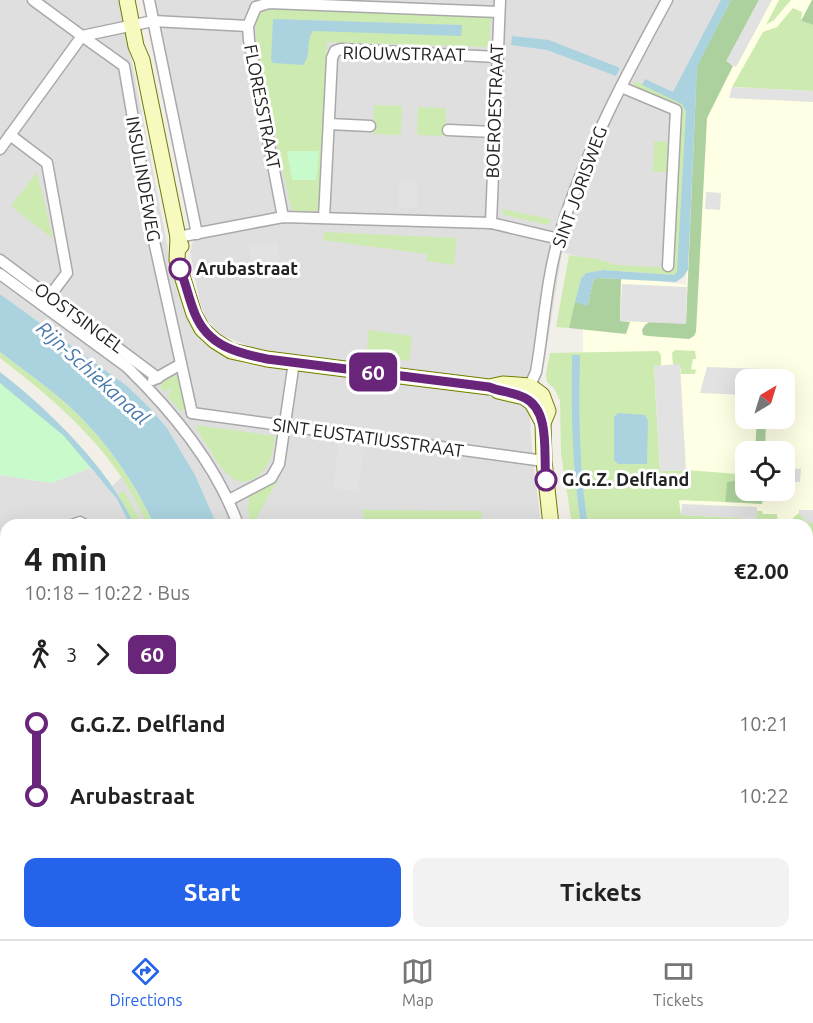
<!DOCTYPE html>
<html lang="en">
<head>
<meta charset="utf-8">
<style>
  :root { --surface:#fff; --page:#f2f2f2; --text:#222; --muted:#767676; --line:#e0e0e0; --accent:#2563eb }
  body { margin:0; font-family:Ubuntu,sans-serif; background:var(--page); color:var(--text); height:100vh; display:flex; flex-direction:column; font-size:22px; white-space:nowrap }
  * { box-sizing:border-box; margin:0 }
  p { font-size:20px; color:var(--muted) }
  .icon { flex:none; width:33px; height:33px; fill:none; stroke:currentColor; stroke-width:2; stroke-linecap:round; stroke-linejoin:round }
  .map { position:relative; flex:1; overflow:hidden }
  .drawer { position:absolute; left:0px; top:519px; width:813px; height:420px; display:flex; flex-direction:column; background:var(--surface); border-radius:18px 18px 0 0; box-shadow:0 6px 24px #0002 }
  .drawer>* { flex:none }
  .badge { padding:0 12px; border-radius:9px; font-size:21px; line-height:39px }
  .needle { width:39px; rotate:38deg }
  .fabs { position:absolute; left:735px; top:369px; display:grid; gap:12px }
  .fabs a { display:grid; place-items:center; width:60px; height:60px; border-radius:12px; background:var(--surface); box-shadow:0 6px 24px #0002; font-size:30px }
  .map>.badge { position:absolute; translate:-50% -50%; box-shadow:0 0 0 3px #fff }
  .legs { display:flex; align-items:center; gap:9px; height:66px; padding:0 24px; font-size:20px }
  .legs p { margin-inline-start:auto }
  .headline { display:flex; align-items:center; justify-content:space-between; height:102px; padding:0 24px }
  h1 { font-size:33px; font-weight:600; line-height:45px }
  .cta { display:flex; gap:12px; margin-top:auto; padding:12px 24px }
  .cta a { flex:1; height:69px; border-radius:12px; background:var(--accent); color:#fff; font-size:24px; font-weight:600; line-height:69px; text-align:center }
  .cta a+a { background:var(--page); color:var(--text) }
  ul { padding:0 24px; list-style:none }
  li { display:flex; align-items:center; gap:21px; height:72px; font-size:22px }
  li i { display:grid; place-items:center; width:9px; height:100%; margin:0 8px; background:currentColor }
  li i::after { content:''; width:15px; height:15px; margin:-8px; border:4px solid; border-radius:50%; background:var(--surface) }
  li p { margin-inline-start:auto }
  li:first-child i { background:linear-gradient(#0000 50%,currentColor 0) }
  li:last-child i { background:linear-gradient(currentColor 50%,#0000 0) }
  .tab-bar { display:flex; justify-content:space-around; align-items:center; height:84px; border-top:2px solid var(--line); background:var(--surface); font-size:16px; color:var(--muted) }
  .tab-bar a { display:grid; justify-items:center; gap:3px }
  .tab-bar .selected { color:var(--accent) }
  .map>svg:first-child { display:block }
  .residential { fill:#e0dfdf }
  .education { fill:#ffffe5; fill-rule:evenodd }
  .grass { fill:#cdebb0; fill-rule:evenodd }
  .forest { fill:#add19e }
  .park { fill:#c8facc }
  .parking { fill:#e2e2e2 }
  .water { fill:#aad3df }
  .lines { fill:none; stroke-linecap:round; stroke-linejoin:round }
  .stream { stroke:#aad3df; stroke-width:3 }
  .street-casing { stroke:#a9a9a9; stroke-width:13 }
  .secondary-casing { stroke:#707d05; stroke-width:17 }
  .street { stroke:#fff; stroke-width:10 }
  .secondary { stroke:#f7fabf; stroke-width:15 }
  .line-1-casing { stroke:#fff; stroke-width:14 }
  .line-1 { stroke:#68257a; stroke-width:9 }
  .stop-1-dot { fill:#fff; stroke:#68257a; stroke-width:3 }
  .labels { text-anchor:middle; stroke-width:6; stroke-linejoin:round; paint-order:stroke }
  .street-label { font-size:18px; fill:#222; stroke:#fff }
  .stop-label { font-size:18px; font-weight:bold; fill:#222; stroke:#fff; text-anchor:start }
  .water-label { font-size:20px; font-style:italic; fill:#4a7aab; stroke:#fff }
</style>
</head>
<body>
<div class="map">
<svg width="813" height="939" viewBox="0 0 813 939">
  <rect width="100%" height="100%" fill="#f2efe9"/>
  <g class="residential">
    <polygon points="0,0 120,0 170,259 198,334 202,340 218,352 245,364 315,370 515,397 529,408 532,449 541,525 217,525 195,475 167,428 149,407 127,386 0,294"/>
    <polygon points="146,0 727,0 691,105 679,280 671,281 562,252 542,376 526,383 461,376 253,348 221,335 207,320 200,303 190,252 193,241 150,30"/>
    <polygon points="90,468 109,489 125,474 154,525 6,525 6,626 0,622 0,475 51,483"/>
    <polygon points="0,739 6,744 6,933 190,933 190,939 0,939"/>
    <rect x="807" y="777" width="6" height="118"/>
    <polygon points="251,933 585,933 584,939 251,939"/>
  </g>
  <path class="education" d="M733 0H813V777H807V525H593L583 476V316L588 272 686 285 702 62ZM746 380H784V418H746ZM746 452H784V490H746Z"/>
  <g class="grass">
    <polygon points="779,0 791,0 774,20 766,25"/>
    <path d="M261 7 491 15 489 47 327 42 321 204 317 211 292 212 257 53 255 12ZM273 19 461 25 313 31 309 35 303 65 273 62Z"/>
    <polygon points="793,8 802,12 801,21 813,25 813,91 732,87 763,32 777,27"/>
    <polygon points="636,81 682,104 686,111 679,268 674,275 603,270 586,273 581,278 569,328 556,327 569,255 597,259 617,265 671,268 679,110 633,87"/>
    <polygon points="374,105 402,106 401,135 373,134"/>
    <polygon points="418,107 446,108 445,136 417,135"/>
    <polygon points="654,141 669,142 668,172 653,172"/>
    <polygon points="37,172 53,239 11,206"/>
    <polygon points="502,209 551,219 548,225 503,215"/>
    <polygon points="324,232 457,238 454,265 426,261 427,254 323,240"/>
    <polygon points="369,330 412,336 409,361 366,355"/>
    <polygon points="675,350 695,351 696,359 693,359 691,369 696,370 695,374 681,374 680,365 673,365 672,353"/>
    <path d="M658 351 661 355V366H654L660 471 686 470 739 474V480L727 482 725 502 679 500 681 515 756 519 757 511H762L763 514H777L778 525H588L584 499 580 445 579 355H572C572 413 572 468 581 525H572L561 453 560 401 554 388 547 382 546 374 550 353Z"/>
    <path d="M0 352C30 375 63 397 88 425 115 454 138 489 154 525H147C118 454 59 403 0 358Z"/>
    <polygon points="176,372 178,372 187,406 181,412 167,395 172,391 170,388 165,392 160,387 163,380"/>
    <path d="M196 425 275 436C274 449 271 461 263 471 239 497 222 470 210 450 205 442 199 434 196 425Z"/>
    <polygon points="279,478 254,522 250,522 248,508 249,497"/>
    <polygon points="124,491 141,521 143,525 134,525 118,494"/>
    <polygon points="362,510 482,511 481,525 366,525"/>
    <polygon points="799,513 807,523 813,523 813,688 807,688 807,525 792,525 793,518"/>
    <rect x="807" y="698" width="6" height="53"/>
    <rect x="807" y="864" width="6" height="38"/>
    <polygon points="615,933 741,939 615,939"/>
    <polygon points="106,935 142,936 142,939 105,939"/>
  </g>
  <g class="forest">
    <polygon points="731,0 759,0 727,61 733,66 707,118 696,332 694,336 689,339 648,336 643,335 642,330 645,325 649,322 686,323 697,66"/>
    <polygon points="812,0 813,0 813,25 801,21"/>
    <polygon points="597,278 621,279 620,321 630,322 626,334 569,328 575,302 588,305 593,281"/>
    <polygon points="757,419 766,419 765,451 755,451"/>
    <polygon points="739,474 745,474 746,490 764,491 762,504 725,502 727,482 739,480"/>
  </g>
  <g class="park">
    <polygon points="287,151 319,151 316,180 292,180"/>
    <path d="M0 372C35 399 66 430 94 464L90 468 51 483 0 475Z"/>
    <polygon points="0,642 6,646 6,727 0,723"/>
    <rect x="0" y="805" width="6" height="38"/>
  </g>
  <g class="parking">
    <polygon points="759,0 772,0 736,67 726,61"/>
    <polygon points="732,87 813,91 813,102 729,98"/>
    <polygon points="25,139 53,161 73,270 71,270 53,169 23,141"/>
    <polygon points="399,179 418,180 417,208 398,207"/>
    <polygon points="706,192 721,193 720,210 705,209"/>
    <polygon points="277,242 280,258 272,260 268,266 263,268 253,270 249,246"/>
    <polygon points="622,284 687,287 686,324 620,321"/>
    <polygon points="680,364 686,470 660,471 654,366"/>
    <polygon points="707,367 765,369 765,379 746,380 745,395 700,393"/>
    <polygon points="338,444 364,447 358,492 333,488"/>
    <polygon points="785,468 801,469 800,482 785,482"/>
    <polygon points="682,504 757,507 757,519 681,515"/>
    <polygon points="799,510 813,510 813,523 807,523 799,513"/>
    <polygon points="413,933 525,935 537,939 453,934"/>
  </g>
  <g class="water">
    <polygon points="721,0 731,0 697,67 688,270 683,277 676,282 597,278 593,281 588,306 575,302 581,278 586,273 603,270 674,275 677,272 686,111 682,104 642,85 645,79 673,92"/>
    <path d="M273 19 462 25 461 36 313 31C305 41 312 55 303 65L273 63 271 59Z"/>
    <polygon points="512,36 549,40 620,68 616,76 547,50 511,45"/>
    <path d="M0 294 127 386 149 407 167 428 195 475 217 525H154C138 489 115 454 88 425 63 397 30 375 0 352Z"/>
    <path d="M572 355H580C579 412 579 469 588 525H581C572 468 571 413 572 355Z"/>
    <path d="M0 372C48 409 110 469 134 525H130L117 499 64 436 0 383Z"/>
    <polygon points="618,413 645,415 648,421 647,464 618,464 614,460 614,417"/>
    <polygon points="807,928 813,929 813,939 741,939 644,933 807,933"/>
    <polygon points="205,933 249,933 250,939 205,939"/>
  </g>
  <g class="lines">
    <polyline class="stream" points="0,616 6,620"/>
    <defs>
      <g id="street">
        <polyline points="33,0 82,36 153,21 248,26"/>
        <polyline points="149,0 197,234"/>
        <polyline points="256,7 269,3 499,12"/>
        <polyline points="256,7 248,26 249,40 283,217"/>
        <polyline points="621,87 676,110 668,266"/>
        <polyline points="329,124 370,126"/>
        <polyline points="448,130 494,132"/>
        <polyline points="10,135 47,163 67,273 43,305"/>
        <polyline points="0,149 82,36 124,66 154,241 192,413"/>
        <polyline points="324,218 332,58 335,51 341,49 497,57"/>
        <polyline points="491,223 500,0"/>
        <polyline points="178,237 283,217 491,223 559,239"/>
        <polyline points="0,260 158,378"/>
        <path d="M0 274 127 367C172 411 217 465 238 525"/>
        <polyline points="153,380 181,364"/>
        <path d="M527 392 536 372C544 327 546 280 559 237 584 153 625 77 667 0"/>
        <polyline points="192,413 544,461"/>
        <polyline points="229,500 271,478 279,464 294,362"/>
        <polyline points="72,525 80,522 85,525"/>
        <polyline points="0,632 6,636"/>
        <polyline points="0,736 6,740"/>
        <polyline points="0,885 6,885"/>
        <polyline points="807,909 813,910"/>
        <polyline points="194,933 194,939"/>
        <polyline points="266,933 267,939"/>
        <polyline points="528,933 545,939"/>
        <polyline points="59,939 60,933"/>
        <polyline points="386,939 386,933"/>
      </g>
      <g id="secondary">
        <polyline points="127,0 136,46 142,60 178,237 181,246"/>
        <polyline points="178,237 177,260 194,314 202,329 215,341 231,351 267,359 408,377 489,387 503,384 530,386 542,395 548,411 543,423"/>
        <polyline points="498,391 524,397 532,403 543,423 544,461 551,525"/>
        <polyline points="600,939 601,933"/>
      </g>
    </defs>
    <use href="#street" class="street-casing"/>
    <use href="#secondary" class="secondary-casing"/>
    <use href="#street" class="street"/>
    <use href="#secondary" class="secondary"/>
  </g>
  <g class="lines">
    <defs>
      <path id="line-1" d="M180 269C186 284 189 300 195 314 208 346 237 353 267 359L489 387C501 392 514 392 525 398 551 411 543 455 546 480"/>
    </defs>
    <use href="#line-1" class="line-1-casing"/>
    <use href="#line-1" class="line-1"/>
  </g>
  <g class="stop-1-dot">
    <circle cx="180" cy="269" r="10"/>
    <circle cx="546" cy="480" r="10"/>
  </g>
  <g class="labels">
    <g class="street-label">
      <text transform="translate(404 54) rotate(1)" y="6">RIOUWSTRAAT</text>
      <text transform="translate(262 107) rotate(79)" y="6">FLORESSTRAAT</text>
      <text transform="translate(495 111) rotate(-88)" y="6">BOEROESTRAAT</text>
      <text transform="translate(143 179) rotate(80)" y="6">INSULINDEWEG</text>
      <text transform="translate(580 187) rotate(-70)" y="6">SINT JORISWEG</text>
      <text transform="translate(79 318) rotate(36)" y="6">OOSTSINGEL</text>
      <text transform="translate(368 438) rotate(8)" y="6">SINT EUSTATIUSSTRAAT</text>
    </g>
    <g class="stop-label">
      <text x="196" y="275">Arubastraat</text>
      <text x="562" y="486">G.G.Z. Delfland</text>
    </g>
    <g class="water-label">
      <text transform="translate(93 373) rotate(42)" y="7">Rijn-Schiekanaal</text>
    </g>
  </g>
</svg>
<div class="fabs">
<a><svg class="needle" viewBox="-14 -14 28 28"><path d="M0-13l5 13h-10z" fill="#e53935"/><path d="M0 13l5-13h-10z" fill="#767676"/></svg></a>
<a><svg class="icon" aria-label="locate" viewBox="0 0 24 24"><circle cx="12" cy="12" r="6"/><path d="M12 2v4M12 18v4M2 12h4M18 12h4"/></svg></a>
</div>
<b class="badge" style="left:373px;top:372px;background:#68257a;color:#fff">60</b>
<section class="drawer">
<div class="headline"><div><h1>4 min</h1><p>10:18 – 10:22 · Bus</p></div><b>€2.00</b></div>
<div class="legs"><svg class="icon" aria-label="walk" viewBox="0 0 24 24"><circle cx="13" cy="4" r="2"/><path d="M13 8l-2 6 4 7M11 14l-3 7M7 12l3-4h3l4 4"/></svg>3<svg class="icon" aria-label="forward" viewBox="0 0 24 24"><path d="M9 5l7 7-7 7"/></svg><b class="badge" style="background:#68257a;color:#fff">60</b></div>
<ul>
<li><i style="color:#68257a"></i><b>G.G.Z. Delfland</b><p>10:21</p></li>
<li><i style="color:#68257a"></i><b>Arubastraat</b><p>10:22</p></li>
</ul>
<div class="cta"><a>Start</a><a>Tickets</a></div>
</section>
</div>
<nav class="tab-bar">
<a class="selected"><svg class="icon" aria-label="directions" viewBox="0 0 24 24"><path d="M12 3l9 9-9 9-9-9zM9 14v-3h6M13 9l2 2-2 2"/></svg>Directions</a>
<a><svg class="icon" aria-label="map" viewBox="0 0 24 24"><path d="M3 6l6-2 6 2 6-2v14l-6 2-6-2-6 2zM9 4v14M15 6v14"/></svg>Map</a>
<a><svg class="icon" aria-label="tickets" viewBox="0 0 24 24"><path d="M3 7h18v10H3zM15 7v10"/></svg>Tickets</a>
</nav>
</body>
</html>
